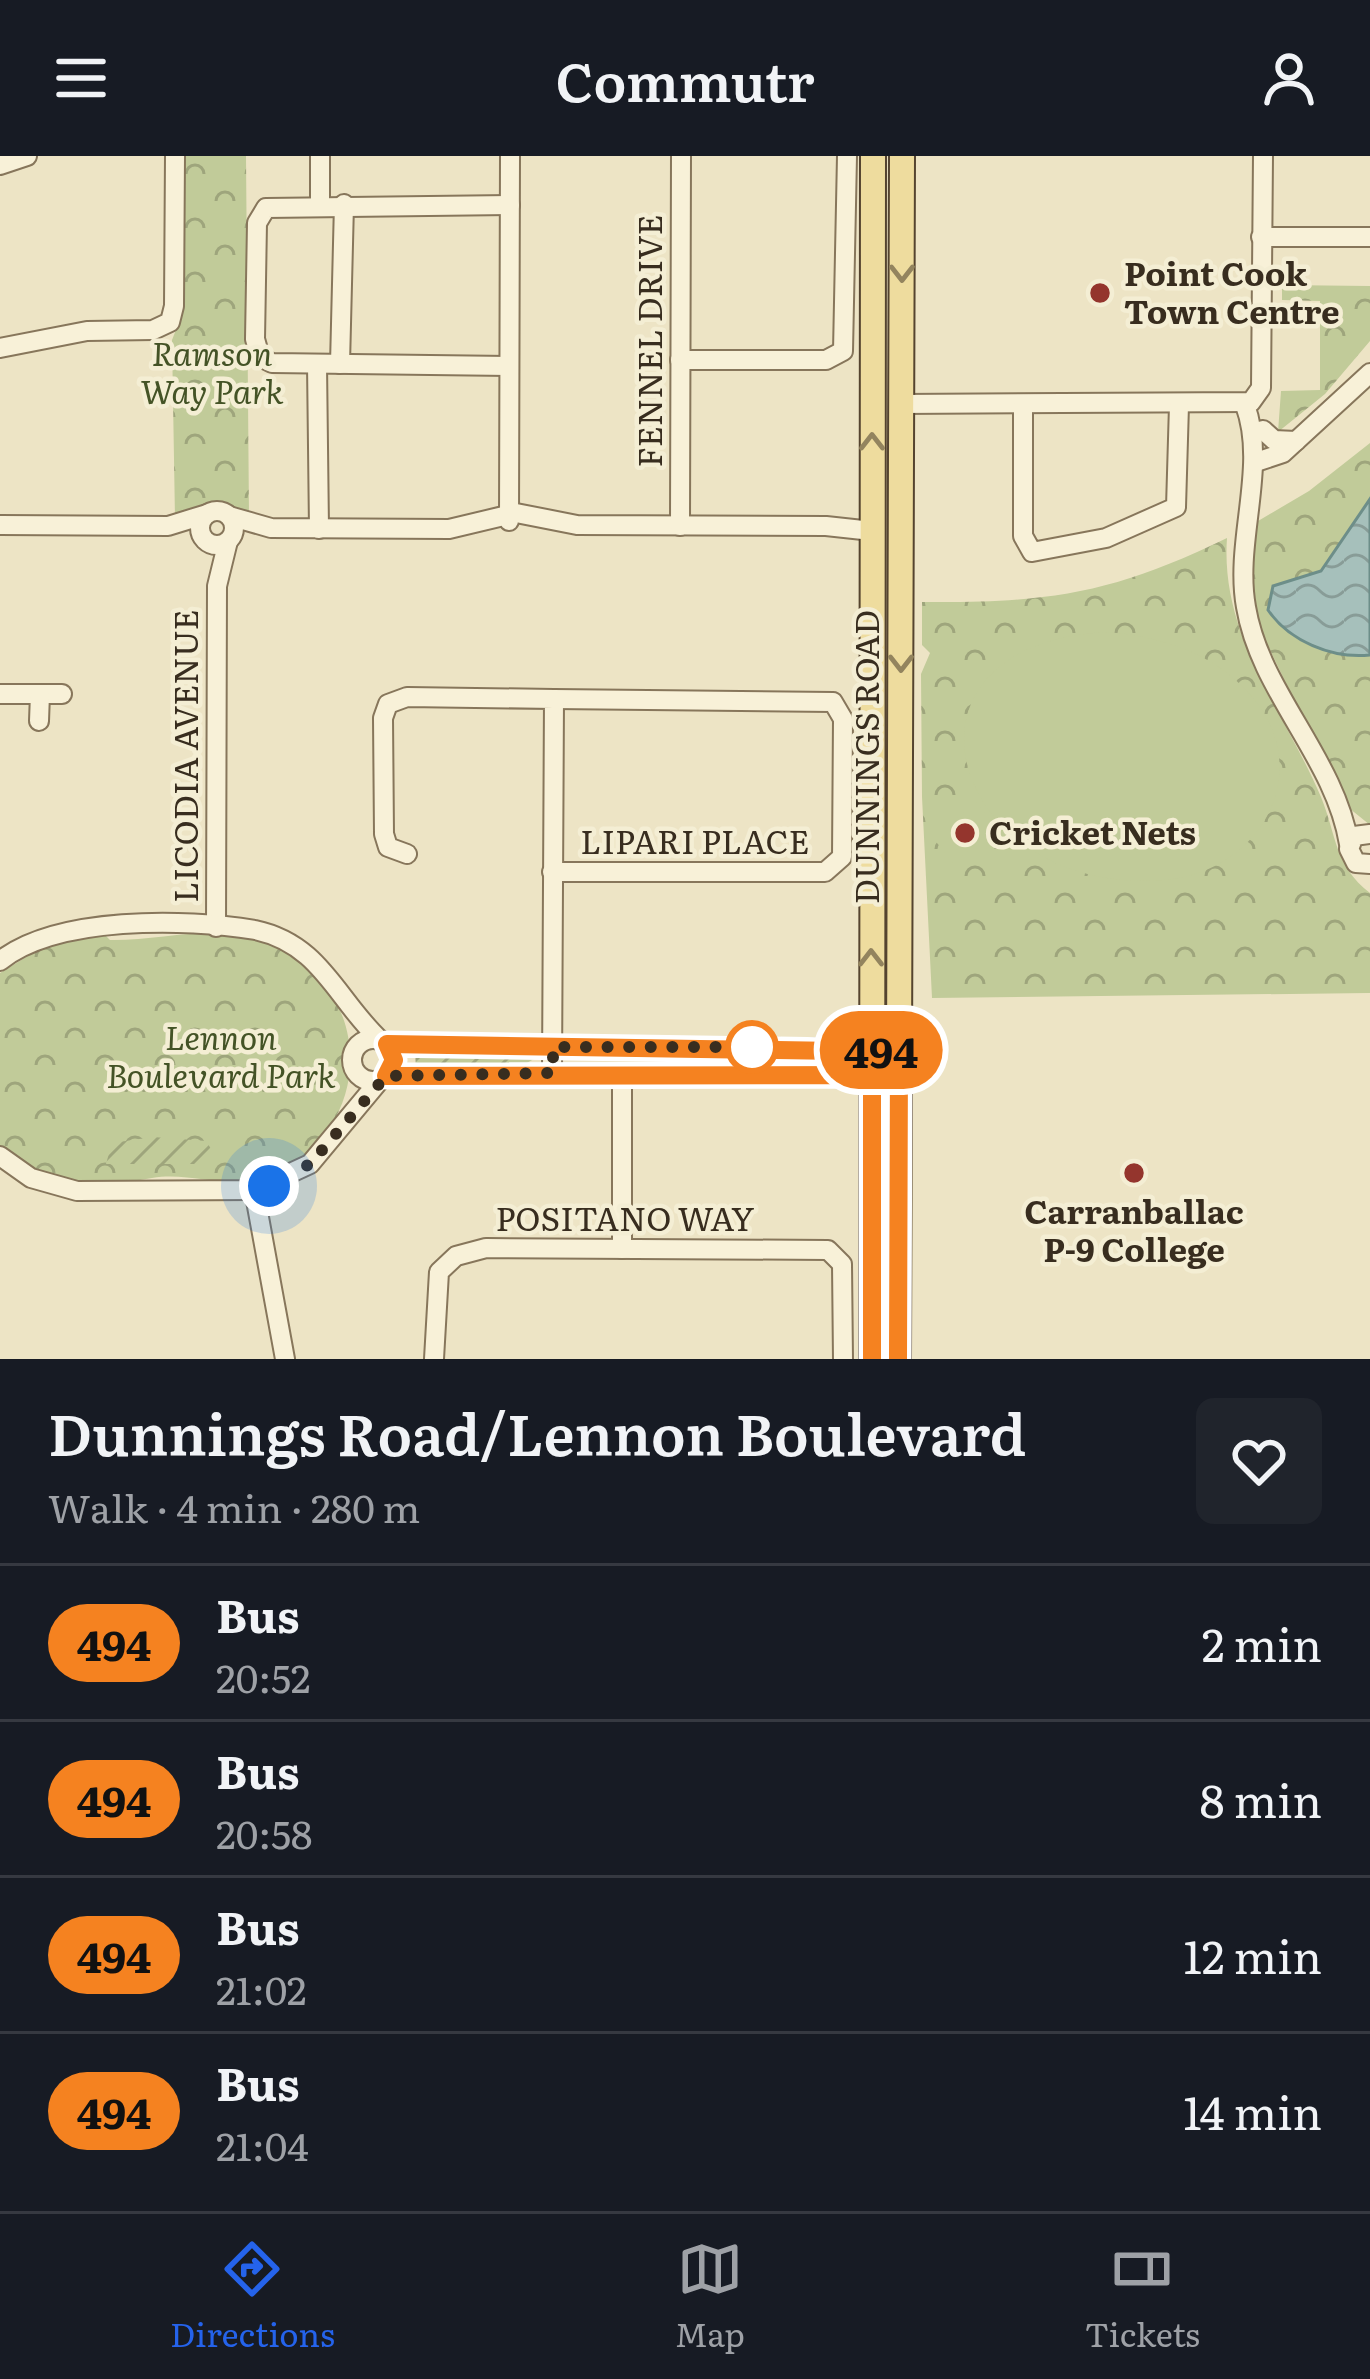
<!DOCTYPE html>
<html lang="en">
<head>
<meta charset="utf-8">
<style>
  :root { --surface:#171b24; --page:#20242c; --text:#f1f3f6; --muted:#9ea1a6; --line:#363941; --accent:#2563eb }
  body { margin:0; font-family:Literata,serif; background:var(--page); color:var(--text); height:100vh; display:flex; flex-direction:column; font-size:45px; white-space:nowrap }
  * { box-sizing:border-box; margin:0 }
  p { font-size:39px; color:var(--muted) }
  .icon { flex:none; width:66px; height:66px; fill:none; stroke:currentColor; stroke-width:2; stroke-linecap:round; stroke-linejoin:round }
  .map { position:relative; height:1203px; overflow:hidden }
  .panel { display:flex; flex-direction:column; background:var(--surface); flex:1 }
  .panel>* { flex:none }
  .badge { padding:0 24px; border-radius:39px; font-size:42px; line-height:78px }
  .you { position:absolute; width:60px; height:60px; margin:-30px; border:9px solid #fff; border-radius:50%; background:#1a73e8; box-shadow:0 0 0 18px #1a73e833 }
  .map>.badge { position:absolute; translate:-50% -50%; box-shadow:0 0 0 6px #fff }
  .round { display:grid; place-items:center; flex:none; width:126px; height:126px; border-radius:18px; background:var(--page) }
  .overview { display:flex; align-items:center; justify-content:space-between; height:204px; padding:0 48px }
  h1 { font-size:57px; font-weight:600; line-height:90px }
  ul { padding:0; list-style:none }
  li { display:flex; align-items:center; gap:36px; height:156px; padding:0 48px; border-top:3px solid var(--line) }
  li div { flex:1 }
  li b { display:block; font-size:45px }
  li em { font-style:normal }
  li .badge { min-width:132px; font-weight:700; text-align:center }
  header { display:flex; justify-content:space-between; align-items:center; height:156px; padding:0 48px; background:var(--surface); font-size:54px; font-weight:600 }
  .dock { display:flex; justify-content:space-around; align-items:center; height:168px; border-top:3px solid var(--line); background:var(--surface); font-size:33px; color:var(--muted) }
  .dock a { display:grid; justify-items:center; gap:6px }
  .dock .current { color:var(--accent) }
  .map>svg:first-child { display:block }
  .park { fill:url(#park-crowns) }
  .garden { fill:url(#garden-furrows) }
  .pitch { fill:#c1cb99 }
  .water { fill:url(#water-waves); stroke:#6d8e89; stroke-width:3 }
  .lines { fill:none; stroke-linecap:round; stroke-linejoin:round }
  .minor-casing { stroke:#87765b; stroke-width:22 }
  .major-casing { stroke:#55442f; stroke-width:28 }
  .minor { stroke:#f8f1d8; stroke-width:18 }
  .major { stroke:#eedc9e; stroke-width:24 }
  .oneway { stroke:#93845e }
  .line-casing { stroke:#fff; stroke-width:27 }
  .line { stroke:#f58220; stroke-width:18 }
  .walk { stroke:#382d1f; stroke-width:12; stroke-dasharray:0 21.6 }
  .poi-dot { fill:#94352d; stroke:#f4eed4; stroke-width:4.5 }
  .stop-dot { fill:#fff; stroke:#f58220; stroke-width:6 }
  .labels { text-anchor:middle; stroke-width:9; stroke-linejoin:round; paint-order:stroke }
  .poi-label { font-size:33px; font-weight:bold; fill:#382d1f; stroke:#f4eed4; text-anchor:start }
  .street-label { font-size:33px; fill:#382d1f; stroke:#f4eed4 }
  .park-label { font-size:33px; font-style:italic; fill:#445326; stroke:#f4eed4 }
</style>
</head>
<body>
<header><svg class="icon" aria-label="menu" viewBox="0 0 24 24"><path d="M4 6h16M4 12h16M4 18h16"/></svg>Commutr<svg class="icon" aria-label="person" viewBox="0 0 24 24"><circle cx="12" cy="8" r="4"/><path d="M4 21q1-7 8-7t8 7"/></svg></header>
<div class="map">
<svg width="1370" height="1203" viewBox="0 0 1370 1203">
  <defs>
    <pattern id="park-crowns" width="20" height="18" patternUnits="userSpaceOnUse" patternTransform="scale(3)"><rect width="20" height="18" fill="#c1cb99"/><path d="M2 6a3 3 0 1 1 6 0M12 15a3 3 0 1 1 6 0" fill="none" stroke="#9ea57c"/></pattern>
    <pattern id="garden-furrows" width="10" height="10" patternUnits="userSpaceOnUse" patternTransform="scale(3)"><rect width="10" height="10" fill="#c1cb99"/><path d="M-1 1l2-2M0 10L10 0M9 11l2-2" fill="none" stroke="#9ea57c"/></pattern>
    <pattern id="water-waves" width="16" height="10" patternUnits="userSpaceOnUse" patternTransform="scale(3)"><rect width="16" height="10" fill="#a6c0bb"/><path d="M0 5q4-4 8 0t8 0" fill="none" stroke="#889c97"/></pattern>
  </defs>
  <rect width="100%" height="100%" fill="#ede4c5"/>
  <g class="park">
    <polygon points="180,0 246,0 249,361 217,349 175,363 172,184 179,166"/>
    <polygon points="1282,129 1370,130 1370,185 1325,238 1278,276 1281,235 1320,234 1320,145 1282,144"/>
    <polygon points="1370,287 1370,669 1344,648 1258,469 1250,440 1253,368 1309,335"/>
    <path d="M1227 382C1220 481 1285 556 1321 641 1337 680 1334 709 1370 737V837L932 842 922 641 921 518 930 497 922 489V446C1048 447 1112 438 1227 382Z"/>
    <path d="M105 779 110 784C161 785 223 765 272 787 378 835 376 977 268 1020 229 1036 193 1015 152 1022 102 1031 42 1030 0 990V817L54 784Z"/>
  </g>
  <g class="garden">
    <polygon points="415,896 539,897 541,899 518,912 416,912"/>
    <polygon points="153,981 206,985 213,996 211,1008 106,1008 112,987"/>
  </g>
  <g class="pitch">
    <path d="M1107 476C1158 480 1211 496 1247 535 1320 613 1261 717 1163 724 951 741 873 488 1107 476Z"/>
    <polygon points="976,646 997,672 953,707 933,682"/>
  </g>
  <path class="water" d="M1370 343V499C1332 503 1289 485 1268 454L1273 430 1321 415Z"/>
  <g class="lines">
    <defs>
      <g id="minor">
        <polyline points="320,0 320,48"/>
        <polyline points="0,9 27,0"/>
        <polyline points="1261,81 1370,81"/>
        <polyline points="0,192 87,175 153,174 170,166 174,150 175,0"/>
        <polyline points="680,204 826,204 843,195 847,0"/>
        <polyline points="317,208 319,373"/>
        <polyline points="340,208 344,48"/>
        <polyline points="509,210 272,207 260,201 255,183 257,67 266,52 510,49"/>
        <polyline points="901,248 1251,246 1261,232 1263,0"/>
        <polyline points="1023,249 1023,380 1032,396 1106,382 1176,351 1179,249"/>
        <path d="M1245 249C1268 311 1234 385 1246 451 1260 536 1335 602 1349 688"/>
        <polyline points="1263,274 1274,284 1296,285"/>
        <polyline points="1256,306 1283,297 1370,217"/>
        <circle cx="217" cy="372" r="17"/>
        <polyline points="229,360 271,372 449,373 516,357 577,369 826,370 872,375"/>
        <polyline points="509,365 510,0"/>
        <polyline points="0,369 168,370 207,358"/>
        <polyline points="680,370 681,0"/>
        <polyline points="0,538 62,538"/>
        <polyline points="39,565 40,538"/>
        <polyline points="1370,678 1354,680 1349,693 1356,707 1370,708"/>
        <polyline points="407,698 388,691 384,678 383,562 388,548 407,541 554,543 552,917"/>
        <polyline points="552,716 825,716 842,701 843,563 833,546 554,543"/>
        <polyline points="216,771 217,430 228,385"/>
        <path d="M0 805C56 760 185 762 255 774 321 788 336 843 380 884"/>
        <circle cx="373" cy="904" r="21"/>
        <polyline points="387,888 871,893"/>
        <polyline points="622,918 622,1093"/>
        <polyline points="386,920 872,919"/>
        <polyline points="0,1000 31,1022 77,1035 254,1034 310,1008 380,924"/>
        <polyline points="254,1034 285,1203"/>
        <polyline points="434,1203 439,1116 456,1100 486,1092 828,1094 842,1108 843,1203"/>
      </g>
      <g id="major">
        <polyline points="872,1203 873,0"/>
        <polyline points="898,1203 902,0"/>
      </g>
    </defs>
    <use href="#minor" class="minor-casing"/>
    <use href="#major" class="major-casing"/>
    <use href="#minor" class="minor"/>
    <use href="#major" class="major"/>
  </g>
  <defs><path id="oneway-chevron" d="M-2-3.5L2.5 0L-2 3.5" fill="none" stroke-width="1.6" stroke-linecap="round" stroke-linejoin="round" transform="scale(3)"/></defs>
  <g class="oneway">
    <use href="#oneway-chevron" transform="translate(902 117) rotate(90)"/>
    <use href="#oneway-chevron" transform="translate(872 286) rotate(-90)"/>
    <use href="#oneway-chevron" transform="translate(901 507) rotate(90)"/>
    <use href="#oneway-chevron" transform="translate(871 802) rotate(-90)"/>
  </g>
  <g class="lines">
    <defs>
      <polyline id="line" points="872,1203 872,919 386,920 394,904 387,888 899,896 898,1203"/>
    </defs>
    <use href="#line" class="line-casing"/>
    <use href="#line" class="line"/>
    <polyline class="walk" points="269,1030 310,1008 386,920 553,917 553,891 763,891 752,891"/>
  </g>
  <g class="poi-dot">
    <circle cx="1100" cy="137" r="12"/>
    <circle cx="965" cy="677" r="12"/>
    <circle cx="1134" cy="1017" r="12"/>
  </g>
  <circle class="stop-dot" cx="752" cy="891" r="24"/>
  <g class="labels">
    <g class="poi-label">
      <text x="1124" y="130">Point Cook<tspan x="1124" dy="38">Town Centre</tspan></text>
      <text x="989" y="689">Cricket Nets</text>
      <text x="1134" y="1068" text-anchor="middle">Carranballac<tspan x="1134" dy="38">P-9 College</tspan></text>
    </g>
    <g class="street-label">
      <text transform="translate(650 185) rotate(-90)" y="12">FENNEL DRIVE</text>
      <text transform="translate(186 600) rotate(-90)" y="12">LICODIA AVENUE</text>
      <text transform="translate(867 601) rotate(-90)" y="12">DUNNINGS ROAD</text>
      <text x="695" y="698">LIPARI PLACE</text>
      <text x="625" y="1075">POSITANO WAY</text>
    </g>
    <g class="park-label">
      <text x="212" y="210">Ramson<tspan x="212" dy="38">Way Park</tspan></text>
      <text x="221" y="894">Lennon<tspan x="221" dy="38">Boulevard Park</tspan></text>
    </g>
  </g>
</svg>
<div class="you" style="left:269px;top:1030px"></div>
<b class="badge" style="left:881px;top:894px;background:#f58220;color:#111">494</b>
</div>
<section class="panel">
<div class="overview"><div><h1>Dunnings Road/Lennon Boulevard</h1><p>Walk · 4 min · 280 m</p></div><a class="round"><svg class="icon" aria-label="heart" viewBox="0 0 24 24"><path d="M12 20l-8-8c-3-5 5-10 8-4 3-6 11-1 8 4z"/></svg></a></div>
<ul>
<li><span class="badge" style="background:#f58220;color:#111">494</span><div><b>Bus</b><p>20:52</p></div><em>2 min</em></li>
<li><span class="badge" style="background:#f58220;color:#111">494</span><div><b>Bus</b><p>20:58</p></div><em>8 min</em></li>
<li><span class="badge" style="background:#f58220;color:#111">494</span><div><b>Bus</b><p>21:02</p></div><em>12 min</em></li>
<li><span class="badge" style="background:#f58220;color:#111">494</span><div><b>Bus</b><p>21:04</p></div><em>14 min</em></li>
</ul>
</section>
<nav class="dock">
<a class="current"><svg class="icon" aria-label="directions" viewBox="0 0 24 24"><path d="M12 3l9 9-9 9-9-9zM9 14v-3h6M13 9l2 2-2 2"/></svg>Directions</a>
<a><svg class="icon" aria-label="map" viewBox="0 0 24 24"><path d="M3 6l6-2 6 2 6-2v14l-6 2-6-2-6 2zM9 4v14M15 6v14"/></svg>Map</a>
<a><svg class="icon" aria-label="tickets" viewBox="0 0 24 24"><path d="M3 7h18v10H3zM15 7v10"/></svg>Tickets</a>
</nav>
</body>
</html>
